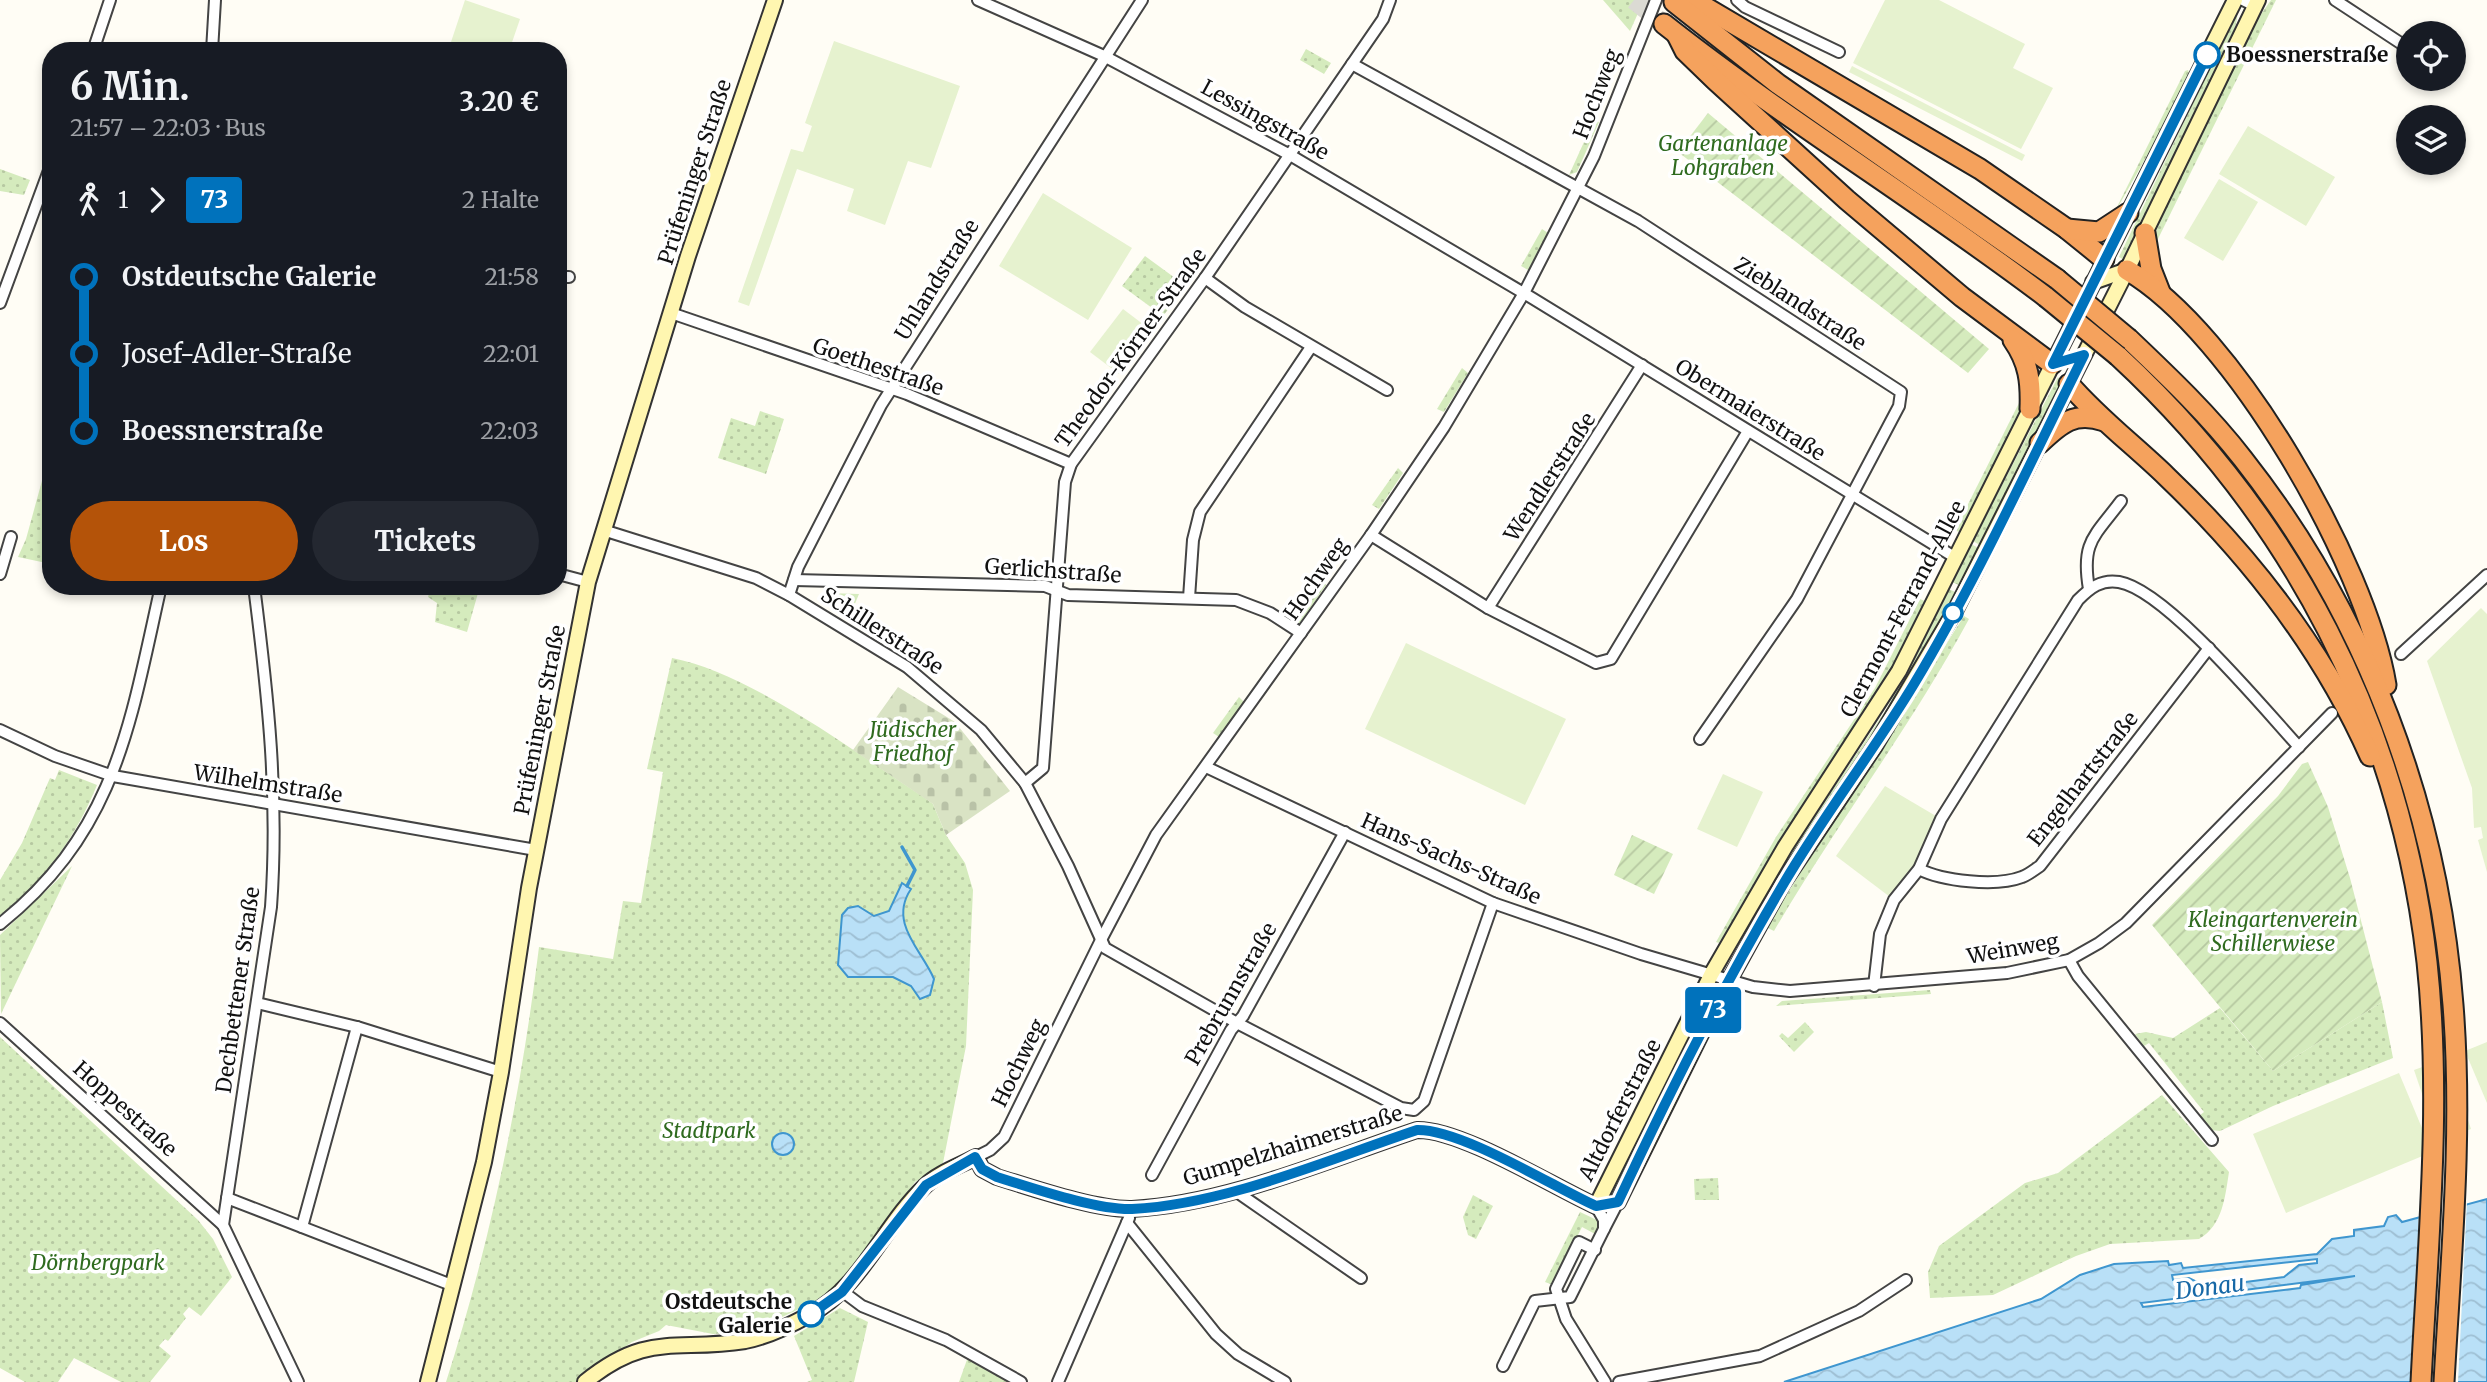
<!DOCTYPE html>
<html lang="de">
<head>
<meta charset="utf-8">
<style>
  :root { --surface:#171b24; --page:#242831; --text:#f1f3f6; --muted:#9ea1a6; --accent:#b45309 }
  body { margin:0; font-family:Merriweather,serif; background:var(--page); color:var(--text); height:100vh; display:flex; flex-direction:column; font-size:26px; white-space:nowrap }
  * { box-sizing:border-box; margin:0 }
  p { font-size:23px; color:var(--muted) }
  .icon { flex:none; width:38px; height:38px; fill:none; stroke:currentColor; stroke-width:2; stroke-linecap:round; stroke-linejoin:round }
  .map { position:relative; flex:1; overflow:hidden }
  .panel { position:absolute; left:42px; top:42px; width:525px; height:553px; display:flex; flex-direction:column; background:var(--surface); border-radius:28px; box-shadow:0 4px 10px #0003 }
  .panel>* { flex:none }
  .badge { padding:0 14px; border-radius:5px; font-size:24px; line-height:46px }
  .controls { position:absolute; left:2396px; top:21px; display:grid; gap:14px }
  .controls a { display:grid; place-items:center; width:70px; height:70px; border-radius:50%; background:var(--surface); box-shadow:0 4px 10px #0003; font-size:35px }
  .map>.badge { position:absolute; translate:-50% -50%; box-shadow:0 0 0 4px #fff }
  .legs { display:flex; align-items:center; gap:10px; height:77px; padding:0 28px; font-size:23px }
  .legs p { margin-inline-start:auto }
  .summary { display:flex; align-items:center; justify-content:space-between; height:119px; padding:0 28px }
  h1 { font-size:38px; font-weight:700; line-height:52px }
  .button { display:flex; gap:14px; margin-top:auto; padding:14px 28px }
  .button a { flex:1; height:80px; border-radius:42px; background:var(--accent); color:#fff; font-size:28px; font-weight:700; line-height:80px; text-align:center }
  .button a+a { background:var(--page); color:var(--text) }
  ul { padding:0 28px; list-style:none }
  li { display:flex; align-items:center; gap:24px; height:77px; font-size:26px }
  li i { display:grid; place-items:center; width:10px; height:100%; margin:0 9px; background:currentColor }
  li i::after { content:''; width:18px; height:18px; margin:-9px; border:5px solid; border-radius:50%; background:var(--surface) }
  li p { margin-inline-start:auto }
  li:first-child i { background:linear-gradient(#0000 50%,currentColor 0) }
  li:last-child i { background:linear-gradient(currentColor 50%,#0000 0) }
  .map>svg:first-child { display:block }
  .grass { fill:url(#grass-dots) }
  .cemetery { fill:url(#cemetery-stones) }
  .garden { fill:url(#garden-furrows) }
  .pitch { fill:#e6f2cf }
  .water { fill:url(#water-waves); stroke:#3f96cf; stroke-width:2; fill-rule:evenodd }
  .pier { fill:#fffdf5 }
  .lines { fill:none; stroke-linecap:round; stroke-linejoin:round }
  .stream { stroke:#3f96cf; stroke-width:3.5 }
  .highway-tunnel { stroke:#dbdad3; stroke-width:19; stroke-dasharray:19 10; stroke-linecap:butt }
  .street-casing { stroke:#444; stroke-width:14 }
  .secondary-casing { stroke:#333; stroke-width:18 }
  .highway-casing { stroke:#222; stroke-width:23 }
  .street { stroke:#fff; stroke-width:10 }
  .secondary { stroke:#fff6b0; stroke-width:14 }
  .highway { stroke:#f5a25d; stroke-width:19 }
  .highway-bridge-casing { stroke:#222; stroke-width:23; stroke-linecap:butt }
  .highway-bridge { stroke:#f5a25d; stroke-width:19 }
  .line-1-casing { stroke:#fff; stroke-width:16 }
  .line-1 { stroke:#0072bc; stroke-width:10 }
  .stop-1-dot { fill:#fff; stroke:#0072bc; stroke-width:3.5 }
  .labels { text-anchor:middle; stroke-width:7; stroke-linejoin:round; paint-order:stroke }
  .stop-label { font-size:21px; font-weight:bold; fill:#111; stroke:#fff; text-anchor:start }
  .street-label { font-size:21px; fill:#111; stroke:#fff }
  .park-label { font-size:21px; font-style:italic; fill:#2f6b1f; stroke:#fff }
  .water-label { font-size:23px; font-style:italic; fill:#1768a6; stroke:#fff }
</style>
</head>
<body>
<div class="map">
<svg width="2487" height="1382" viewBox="0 0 2487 1382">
  <defs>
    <pattern id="grass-dots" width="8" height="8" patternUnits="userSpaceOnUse" patternTransform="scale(1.75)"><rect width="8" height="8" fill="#d5ebbd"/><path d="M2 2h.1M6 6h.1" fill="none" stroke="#b6c8a1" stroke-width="1.8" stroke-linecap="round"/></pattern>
    <pattern id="cemetery-stones" width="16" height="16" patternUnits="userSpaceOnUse" patternTransform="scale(1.75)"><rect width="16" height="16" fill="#d9e3c4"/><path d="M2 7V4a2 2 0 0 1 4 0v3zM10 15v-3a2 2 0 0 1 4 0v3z" fill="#b9c2a7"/></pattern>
    <pattern id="garden-furrows" width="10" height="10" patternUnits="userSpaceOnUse" patternTransform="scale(1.75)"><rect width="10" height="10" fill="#d5ebbd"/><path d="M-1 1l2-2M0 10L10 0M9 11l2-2" fill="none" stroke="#b6c8a1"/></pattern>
    <pattern id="water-waves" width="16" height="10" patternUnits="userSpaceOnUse" patternTransform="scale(1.75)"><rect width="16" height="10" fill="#b9e0f7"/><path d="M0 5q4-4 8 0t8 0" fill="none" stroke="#9ebfd3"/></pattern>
  </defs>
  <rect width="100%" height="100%" fill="#fffdf5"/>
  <g class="grass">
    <polygon points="1603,0 1644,0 1630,31"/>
    <polygon points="2271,0 2276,0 2153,249 2157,228 2164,210 2259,17"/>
    <path d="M2237 12C2240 24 2221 58 2218 75L2126 261 2119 257Z"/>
    <polygon points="1306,49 1331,63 1324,74 1300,60"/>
    <polygon points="2188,70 2191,78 2110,221 2185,71"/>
    <polygon points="1594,120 1599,122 1577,172 1569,175"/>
    <polygon points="0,169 30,180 24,195 0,191"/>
    <polygon points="1542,229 1548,233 1528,270 1521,266"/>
    <polygon points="1145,256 1186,286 1163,316 1122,286"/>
    <polygon points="1462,368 1468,373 1444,412 1437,409"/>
    <polygon points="2058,377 2061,382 1983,547 1973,541"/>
    <polygon points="2021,399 2023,411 1959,532 1955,530"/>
    <polygon points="760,411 784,419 766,474 718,458 731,418 755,426"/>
    <polygon points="51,448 51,564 18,557 26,539"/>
    <polygon points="1398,468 1403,473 1379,509 1372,505"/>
    <polygon points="1971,544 1982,550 1963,587 1952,582"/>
    <polygon points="1320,579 1326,585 1300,623 1291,621"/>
    <polygon points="431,586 480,586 467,632 435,622 437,603 428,597"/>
    <polygon points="1949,589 1959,594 1923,661 1756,920 1786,860 1887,708"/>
    <polygon points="827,593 859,594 848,620 824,601"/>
    <polygon points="1920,599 1927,602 1887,684 1719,943 1716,942 1776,837 1875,688"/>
    <path d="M1964 616 1969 619C1910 728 1836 825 1774 931L1766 927Z"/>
    <path d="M672 658C751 673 856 753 925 798L933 804 946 835 965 863 973 890 966 1046 943 1163 915 1182 832 1293 751 1332 713 1334 666 1325 659 1331 632 1342 576 1382H446C491 1241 521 1094 539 947L613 959 623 901 641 903 663 772 647 769Z"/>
    <polygon points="1239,697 1244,702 1219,737 1213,733"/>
    <path d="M59 770 97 785C75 839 45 879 0 916V880L22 843 50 778 55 780Z"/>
    <polygon points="72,866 1,1014 0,935"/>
    <polygon points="1930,990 1931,994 1776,1006 1782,1001"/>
    <polygon points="2382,1002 2393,1058 2273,1106 2220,1131 2210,1130 2199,1116 2204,1112 2149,1043 2144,1046 2135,1034 2146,1032 2173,1038 2220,1008 2273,1071"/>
    <polygon points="1706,1003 1670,1086 1619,1189 1614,1187"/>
    <polygon points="1805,1022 1814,1032 1794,1052 1779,1036 1782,1033 1788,1038"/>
    <polygon points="0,1037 198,1220 213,1239 232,1277 201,1316 189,1307 183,1314 186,1318 168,1341 165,1339 159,1346 171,1356 150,1382 121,1382 74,1358 58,1382 25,1382 0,1368"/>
    <path d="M2162 1095 2229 1172C2225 1197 2223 1225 2199 1239L2110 1244 2076 1256 1993 1295 1930 1298 1928 1272 1939 1246 2025 1183 2058 1173Z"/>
    <polygon points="1718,1178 1719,1200 1695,1200 1694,1179"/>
    <polygon points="1473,1195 1493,1206 1476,1239 1468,1235 1463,1217"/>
    <polygon points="1580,1212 1601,1222 1597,1235 1582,1227 1553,1285 1545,1282"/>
    <polygon points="840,1308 868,1322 854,1382 807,1382 812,1380 794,1336"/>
    <polygon points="968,1357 1014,1382 959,1382"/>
  </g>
  <polygon class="cemetery" points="898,687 955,722 1010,791 946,835 933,804 853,750"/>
  <g class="garden">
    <polygon points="1708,113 1989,349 1968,373 1678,152"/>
    <polygon points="2308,762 2328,807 2350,878 2382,1002 2273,1071 2152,925 2278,796 2302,764"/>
    <polygon points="1632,835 1673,854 1654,894 1614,875"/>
  </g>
  <g class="pitch">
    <polygon points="465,0 520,19 509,51 448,51"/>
    <polygon points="1885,0 1939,0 2025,44 2013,68 2053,88 2021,149 1853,63"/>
    <polygon points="834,41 960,86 931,168 908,161 885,225 847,211 854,189 797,169 749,306 738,302 791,149 803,152 812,126 805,123"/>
    <polygon points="1852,66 2025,155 2022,161 1849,72"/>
    <polygon points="2248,126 2335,177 2306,226 2219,174"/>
    <polygon points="2219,179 2258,202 2223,261 2184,238"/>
    <polygon points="1043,193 1132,248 1088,320 999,266"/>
    <polygon points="1123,309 1152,331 1119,374 1090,352"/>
    <polygon points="2481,608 2487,614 2487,872 2478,840 2483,838 2481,827 2474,828 2472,788 2427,661"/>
    <polygon points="1406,643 1566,719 1525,805 1365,729"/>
    <polygon points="1723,774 1763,792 1737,847 1697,829"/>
    <polygon points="1885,786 1941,819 1919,869 1894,900 1836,856"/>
    <polygon points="2487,1042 2487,1103 2465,1051"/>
    <polygon points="2447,1058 2471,1129 2438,1141 2414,1070"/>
    <polygon points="2399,1073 2432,1152 2286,1213 2253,1134"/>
  </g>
  <g class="water">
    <path d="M902 883 911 889C888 923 922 950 934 979L930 995 920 999 911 986 893 977H848L838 965 842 915 848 908 858 906 874 916 889 911Z"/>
    <circle cx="783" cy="1144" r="11"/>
    <path d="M2487 1199V1382H1784L2041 1299 2080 1275 2114 1264 2168 1261 2169 1265 2181 1263 2183 1268 2317 1254 2332 1239 2354 1236V1230L2384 1226 2388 1217 2396 1215 2402 1222ZM2317 1259V1263L2299 1265 2284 1277 2207 1287 2189 1278 2173 1280 2172 1275ZM2355 1276 2301 1285 2300 1288 2143 1307 2141 1303Z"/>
  </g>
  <polygon class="pier" points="2467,1201 2458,1382 2410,1382 2419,1214"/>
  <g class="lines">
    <polyline class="stream" points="902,847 915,870 907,886"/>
    <polyline class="highway-tunnel" points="1634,0 1664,24"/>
    <defs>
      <g id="street">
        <polyline points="978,0 1104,56 1290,155 1532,298 1956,558"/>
        <polyline points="1737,0 1745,7 1839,52"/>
        <polyline points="2243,0 2255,6"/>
        <polyline points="2335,0 2408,48"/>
        <polyline points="93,51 110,0"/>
        <polyline points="212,51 215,0"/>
        <polyline points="1352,64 1638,221 1901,392 1899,406 1797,599 1700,739"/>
        <polyline points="558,277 569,277"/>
        <polyline points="1205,278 1245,307 1387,390"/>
        <polyline points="0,303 51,165"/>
        <polyline points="671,313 907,394 1071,464"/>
        <polyline points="603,530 756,578 789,595 907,667 981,730 1025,783 1068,866 1105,948 1237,1023 1401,1108 1414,1110 1424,1101 1493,903"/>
        <polyline points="1371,535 1488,608 1596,663 1611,659 1748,431"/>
        <polyline points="0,574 11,537"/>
        <polyline points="558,574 588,582"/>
        <polyline points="794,580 1045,586 1068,595 1236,600 1270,613 1301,633"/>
        <path d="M254 586C268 696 279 796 271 907L223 1225 298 1382"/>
        <path d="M2089 589C2081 542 2094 537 2121 501"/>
        <polyline points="789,595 798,567 881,405 1142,0"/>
        <polyline points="1189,598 1193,540 1200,512 1311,347"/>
        <polyline points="1488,608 1642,365"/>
        <polyline points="2401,654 2487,575"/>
        <polyline points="0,730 55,756 113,776 536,850"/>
        <polyline points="1206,767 1493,903 1641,954 1753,987 1790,991 2007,973 2069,960 2099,943 2126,923 2332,713"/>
        <polyline points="1025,783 1043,768 1065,482 1071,464 1205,278 1383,19 1390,0"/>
        <path d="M1919 869C1942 881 1996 887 2022 877 2028 875 2034 870 2040 866L2209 648"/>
        <path d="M0 924C117 830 130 723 161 586"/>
        <polyline points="2069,960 2078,976 2212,1140"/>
        <path d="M1874 986 1880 934 1894 900 1919 869 1941 819 2078 600C2090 588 2101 579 2119 582 2166 590 2265 710 2299 747"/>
        <polyline points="257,1003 357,1027 501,1072"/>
        <polyline points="0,1023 223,1225"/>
        <polyline points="976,1157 990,1150 1004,1137 1102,938 1156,835 1371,535 1444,427 1524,293 1594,156 1656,0"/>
        <polyline points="1152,1175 1231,1030 1243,1016 1345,832"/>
        <polyline points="1234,1190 1361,1278"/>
        <polyline points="227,1198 454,1286"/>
        <polyline points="1127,1223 1216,1334 1238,1354 1285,1382"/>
        <polyline points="302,1227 357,1027"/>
        <polyline points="1604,1229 1618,1202"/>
        <polyline points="1595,1250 1579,1242 1556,1289 1566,1319 1605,1382"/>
        <polyline points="842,1291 862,1306 946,1340 1021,1382"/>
        <polyline points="1503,1366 1535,1301 1570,1297 1604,1229 1604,1220 1596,1206"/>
        <polyline points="1058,1382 1129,1218"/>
        <polyline points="1619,1382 1760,1356 1859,1311 1906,1280"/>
      </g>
      <g id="secondary">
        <polyline points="2093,282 2127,270"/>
        <polyline points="1596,1206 1712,973 1785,847 1899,671 2235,0"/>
        <polyline points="428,1382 484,1162 501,1072 529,888 588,582 688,256 775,0"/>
        <path d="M585 1382C648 1331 675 1352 745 1341 767 1337 789 1326 809 1315 862 1287 883 1226 925 1186 938 1173 959 1166 976 1157L982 1169 997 1177C1033 1188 1096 1210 1132 1209 1227 1204 1327 1160 1417 1130 1461 1129 1552 1186 1596 1206L1618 1202 1715 1006 1783 883 1875 746 1956 609 2127 270 2258 0"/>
      </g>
      <g id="highway">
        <polyline points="1693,0 1980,169 2067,229 2104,259"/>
        <polyline points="1674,2 1778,84 2057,279"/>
        <path d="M1664 24C1787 121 1921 202 2046 297"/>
        <polyline points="1677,35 1685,51 1715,80 1847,200 1962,297 2052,364"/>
        <polyline points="2067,229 2099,232 2128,213"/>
        <polyline points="2145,233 2151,269 2160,292"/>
        <path d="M2127 270C2234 332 2366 564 2386 685"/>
        <path d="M2129 339C2169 377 2209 415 2243 459 2366 615 2438 808 2453 1005 2463 1131 2451 1257 2444 1382"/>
        <path d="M2013 340C2029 363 2031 382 2030 409"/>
        <path d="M2118 356C2293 518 2400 725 2427 962 2442 1100 2428 1243 2421 1382"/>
        <path d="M2069 384C2098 418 2134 445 2166 476 2251 557 2322 648 2370 756"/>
        <path d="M2040 443C2061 423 2075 411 2104 421"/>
      </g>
    </defs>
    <use href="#street" class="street-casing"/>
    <use href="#secondary" class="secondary-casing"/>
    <use href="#highway" class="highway-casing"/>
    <use href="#street" class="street"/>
    <use href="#secondary" class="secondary"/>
    <use href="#highway" class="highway"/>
    <defs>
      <g id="highway-bridge">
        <polyline points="2057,279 2129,339"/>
        <polyline points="2046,297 2118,356"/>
      </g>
    </defs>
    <use href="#highway-bridge" class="highway-bridge-casing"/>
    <use href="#highway-bridge" class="highway-bridge"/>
  </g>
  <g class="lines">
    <defs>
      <path id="line-1" d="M811 1314 842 1292 926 1185 975 1157 982 1169 997 1177C1033 1188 1096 1210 1132 1209 1227 1204 1327 1160 1417 1130 1461 1129 1552 1186 1596 1206L1618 1202C1669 1093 1723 986 1784 883 1824 815 1873 752 1914 684 1977 579 2029 465 2084 355L2053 364 2207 55"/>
    </defs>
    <use href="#line-1" class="line-1-casing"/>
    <use href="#line-1" class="line-1"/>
  </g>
  <g class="stop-1-dot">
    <circle cx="2207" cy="55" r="12"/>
    <circle cx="1953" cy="613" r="9"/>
    <circle cx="811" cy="1314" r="12"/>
  </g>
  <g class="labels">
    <g class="stop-label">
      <text x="2226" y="62">Boessnerstraße</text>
      <text x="792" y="1309" text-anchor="end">Ostdeutsche<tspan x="792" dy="24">Galerie</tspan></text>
    </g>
    <g class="street-label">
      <text transform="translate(1597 94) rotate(-69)" y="7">Hochweg</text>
      <text transform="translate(1265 120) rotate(29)" y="7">Lessingstraße</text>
      <text transform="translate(695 172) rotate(-72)" y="7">Prüfeninger Straße</text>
      <text transform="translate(937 280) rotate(-58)" y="7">Uhlandstraße</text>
      <text transform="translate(1800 304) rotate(33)" y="7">Zieblandstraße</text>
      <text transform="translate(1131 348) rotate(-54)" y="7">Theodor-Körner-Straße</text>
      <text transform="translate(878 367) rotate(19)" y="7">Goethestraße</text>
      <text transform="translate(1750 410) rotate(32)" y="7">Obermaierstraße</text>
      <text transform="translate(1550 477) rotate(-57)" y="7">Wendlerstraße</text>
      <text transform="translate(1053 571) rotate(4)" y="7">Gerlichstraße</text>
      <text transform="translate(1316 579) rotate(-55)" y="7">Hochweg</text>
      <text transform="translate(1903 609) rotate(-62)" y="7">Clermont-Ferrand-Allee</text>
      <text transform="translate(882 631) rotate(33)" y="7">Schillerstraße</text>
      <text transform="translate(540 720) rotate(-79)" y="7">Prüfeninger Straße</text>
      <text transform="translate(2083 779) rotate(-52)" y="7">Engelhartstraße</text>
      <text transform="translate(268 784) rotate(9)" y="7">Wilhelmstraße</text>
      <text transform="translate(1451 859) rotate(24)" y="7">Hans-Sachs-Straße</text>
      <text transform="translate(2013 949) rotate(-10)" y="7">Weinweg</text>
      <text transform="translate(238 990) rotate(-82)" y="7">Dechbettener Straße</text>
      <text transform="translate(1231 994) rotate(-60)" y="7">Prebrunnstraße</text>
      <text transform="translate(1019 1063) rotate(-64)" y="7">Hochweg</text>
      <text transform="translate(125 1109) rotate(42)" y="7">Hoppestraße</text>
      <text transform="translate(1620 1110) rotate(-63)" y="7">Altdorferstraße</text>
      <text transform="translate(1293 1146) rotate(-17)" y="7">Gumpelzhaimerstraße</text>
    </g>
    <g class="park-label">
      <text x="1723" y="151">Gartenanlage<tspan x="1723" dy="24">Lohgraben</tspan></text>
      <text x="913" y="737">Jüdischer<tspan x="913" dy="24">Friedhof</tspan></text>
      <text x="2273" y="927">Kleingartenverein<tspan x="2273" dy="24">Schillerwiese</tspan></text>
      <text x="709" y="1138">Stadtpark</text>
      <text x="98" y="1270">Dörnbergpark</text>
    </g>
    <g class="water-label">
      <text transform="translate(2210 1287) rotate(-7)" y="8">Donau</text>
    </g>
  </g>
</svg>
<div class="controls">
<a><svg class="icon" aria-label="locate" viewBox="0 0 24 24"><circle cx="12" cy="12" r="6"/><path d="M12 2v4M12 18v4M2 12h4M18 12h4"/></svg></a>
<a><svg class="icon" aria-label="layers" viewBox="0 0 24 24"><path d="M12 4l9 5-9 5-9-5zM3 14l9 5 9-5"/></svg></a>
</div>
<b class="badge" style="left:1713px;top:1010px;background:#0072bc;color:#fff">73</b>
<section class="panel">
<div class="summary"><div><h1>6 Min.</h1><p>21:57 – 22:03 · Bus</p></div><b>3.20 €</b></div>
<div class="legs"><svg class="icon" aria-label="walk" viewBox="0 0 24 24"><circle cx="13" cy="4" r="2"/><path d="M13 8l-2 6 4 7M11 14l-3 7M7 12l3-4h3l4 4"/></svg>1<svg class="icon" aria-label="forward" viewBox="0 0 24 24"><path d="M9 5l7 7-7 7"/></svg><b class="badge" style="background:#0072bc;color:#fff">73</b><p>2 Halte</p></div>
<ul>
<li><i style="color:#0072bc"></i><b>Ostdeutsche Galerie</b><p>21:58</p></li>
<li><i style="color:#0072bc"></i><span>Josef-Adler-Straße</span><p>22:01</p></li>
<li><i style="color:#0072bc"></i><b>Boessnerstraße</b><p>22:03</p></li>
</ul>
<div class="button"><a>Los</a><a>Tickets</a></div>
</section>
</div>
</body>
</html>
